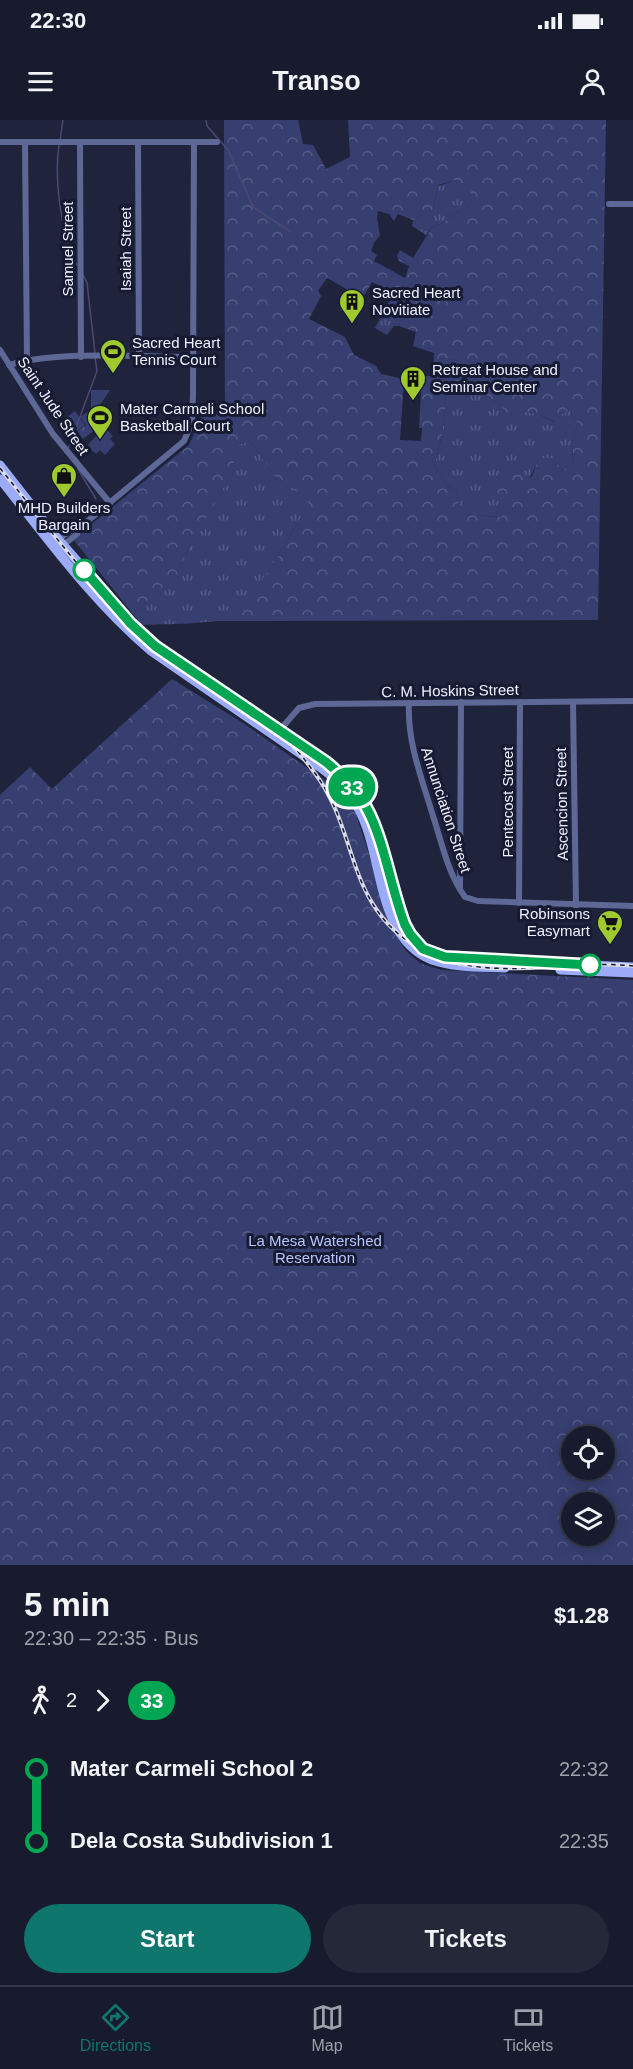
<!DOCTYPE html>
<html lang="en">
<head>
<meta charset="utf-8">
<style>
  :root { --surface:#171b2d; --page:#242839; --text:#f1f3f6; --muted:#9ea1aa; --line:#363949; --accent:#0f766e }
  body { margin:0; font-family:Helvetica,sans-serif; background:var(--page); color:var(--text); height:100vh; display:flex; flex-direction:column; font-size:22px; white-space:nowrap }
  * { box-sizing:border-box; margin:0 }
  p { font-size:20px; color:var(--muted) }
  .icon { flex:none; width:33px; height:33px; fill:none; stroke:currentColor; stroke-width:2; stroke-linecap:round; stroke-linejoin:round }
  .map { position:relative; height:1445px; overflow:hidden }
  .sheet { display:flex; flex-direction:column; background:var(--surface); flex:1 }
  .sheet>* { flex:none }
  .badge { padding:0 12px; border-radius:20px; font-size:21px; line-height:39px }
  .controls { position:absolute; left:561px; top:1306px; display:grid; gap:12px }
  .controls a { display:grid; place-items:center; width:54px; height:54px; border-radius:50%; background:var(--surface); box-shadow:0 3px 15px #0003,0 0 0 2px var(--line); font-size:30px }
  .map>.badge { position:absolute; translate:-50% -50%; box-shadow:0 0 0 3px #fff }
  .legs { display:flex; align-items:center; gap:9px; height:66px; padding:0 24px; font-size:20px }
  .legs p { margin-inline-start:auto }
  .head { display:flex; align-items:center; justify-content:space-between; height:102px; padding:0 24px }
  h1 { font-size:33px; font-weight:700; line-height:45px }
  .primary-button { display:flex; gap:12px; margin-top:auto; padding:12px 24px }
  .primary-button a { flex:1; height:69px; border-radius:36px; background:var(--accent); color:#fff; font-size:24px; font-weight:700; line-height:69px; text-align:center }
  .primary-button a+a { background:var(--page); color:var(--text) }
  ul { padding:0 24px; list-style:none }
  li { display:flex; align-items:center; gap:21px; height:72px; font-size:22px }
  li i { display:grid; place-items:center; width:9px; height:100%; margin:0 8px; background:currentColor }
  li i::after { content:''; width:15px; height:15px; margin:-8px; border:4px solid; border-radius:50%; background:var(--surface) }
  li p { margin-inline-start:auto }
  li:first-child i { background:linear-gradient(#0000 50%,currentColor 0) }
  li:last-child i { background:linear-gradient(currentColor 50%,#0000 0) }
  .status { display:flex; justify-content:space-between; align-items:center; height:42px; padding:0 30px; background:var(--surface); direction:ltr }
  .status svg { height:16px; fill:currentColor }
  header { display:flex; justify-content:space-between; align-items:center; height:78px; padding:0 24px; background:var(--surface); font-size:27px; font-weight:700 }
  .menu { display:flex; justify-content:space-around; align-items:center; height:84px; border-top:2px solid var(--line); background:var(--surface); font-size:16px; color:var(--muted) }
  .menu a { display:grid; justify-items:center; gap:3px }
  .menu .on { color:var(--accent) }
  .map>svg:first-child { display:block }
  .grass { fill:url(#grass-tufts) }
  .forest { fill:url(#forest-crowns); fill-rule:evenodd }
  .garden { fill:#373f71 }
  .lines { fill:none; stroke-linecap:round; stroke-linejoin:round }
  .stream { stroke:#4c4871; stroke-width:1.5 }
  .minor { stroke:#5e6896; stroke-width:6 }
  .primary { stroke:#9cabf7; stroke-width:9 }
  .rail-casing { stroke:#d7dae9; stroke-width:4 }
  .rail { stroke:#161a32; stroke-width:1.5; stroke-dasharray:4.5; stroke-linecap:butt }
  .line-1-casing { stroke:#fff; stroke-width:14 }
  .line-1 { stroke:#00a651; stroke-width:9 }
  .stop-1-dot { fill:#fff; stroke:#00a651; stroke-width:3 }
  .labels { text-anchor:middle; stroke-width:6; stroke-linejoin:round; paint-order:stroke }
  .street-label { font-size:15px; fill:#eef1ff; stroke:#161a32 }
  .poi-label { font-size:15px; fill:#eef1ff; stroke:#161a32; text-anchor:start }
  .park-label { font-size:15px; fill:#b8c5fd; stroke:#161a32 }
</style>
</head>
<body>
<div class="status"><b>22:30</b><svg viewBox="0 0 49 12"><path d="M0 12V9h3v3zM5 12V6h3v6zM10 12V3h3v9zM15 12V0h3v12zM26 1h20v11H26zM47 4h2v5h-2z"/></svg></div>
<header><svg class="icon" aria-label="menu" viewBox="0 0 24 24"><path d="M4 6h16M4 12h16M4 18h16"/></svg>Transo<svg class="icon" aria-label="person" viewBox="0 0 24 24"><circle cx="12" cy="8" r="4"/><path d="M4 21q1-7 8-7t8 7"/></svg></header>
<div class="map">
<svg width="633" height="1445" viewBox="0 0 633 1445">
  <defs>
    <pattern id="grass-tufts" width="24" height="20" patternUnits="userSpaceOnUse" patternTransform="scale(1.5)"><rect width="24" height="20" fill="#373f71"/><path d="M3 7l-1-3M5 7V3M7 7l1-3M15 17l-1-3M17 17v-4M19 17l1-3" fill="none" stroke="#545b86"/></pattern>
    <pattern id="forest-crowns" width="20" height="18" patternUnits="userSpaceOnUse" patternTransform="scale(1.5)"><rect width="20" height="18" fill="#373f71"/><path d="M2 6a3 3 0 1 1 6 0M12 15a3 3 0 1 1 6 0" fill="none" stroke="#545b86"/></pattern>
  </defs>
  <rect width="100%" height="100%" fill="#1f243c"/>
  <g class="grass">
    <polygon points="456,60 472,69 470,86 456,93 443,103 432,107 426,115 412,106 413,100 433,89 438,66"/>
    <polygon points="392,176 403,181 404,189 399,206 394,206 387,215 375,208"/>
    <path d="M443 238 457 240 454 251 470 252 486 276 501 285 514 297 522 291 538 294 554 302 558 295 570 291 578 304 573 318 572 350 564 351 551 338H539C532 357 514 381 501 397L461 394 456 371 446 364 434 345C443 318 451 273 440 247Z"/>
    <polygon points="91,270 110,270 96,291 91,289"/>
    <polygon points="89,291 100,306 83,319 77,312 86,305 80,297"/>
    <path d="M250 321 278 360 312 380C297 403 250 488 230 498 217 504 160 504 142 505L133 494 149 480 172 466 234 326Z"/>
  </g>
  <g class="forest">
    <path d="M224 0H298L303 24 313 25 326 49 350 37 348 0H606L598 500 211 501C216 500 224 500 229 498 249 489 298 403 311 380L278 360 250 321 234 326 236 336 227 362 189 427 172 467 149 480 133 494 73 419 189 325 202 296 225 291ZM456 60 471 70 470 86 456 93 443 103 432 107 413 138 400 130 397 136 399 141 409 146 405 158 374 141 377 135 371 131 374 123 380 115 377 99 378 91 389 94 394 101 398 94 413 100 433 89 438 65ZM327 158 350 171 340 190 352 196 372 162 392 172V176L403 181 404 189 399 206 416 212 413 226 434 233 433 256H422L419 308H422L421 321 400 320 404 259 381 254 376 246 354 235 345 217 309 199 321 176 318 171ZM443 238 456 240 454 251 470 252 486 276 501 285 505 293 514 297 523 291 538 294 555 302 558 295 570 291 578 304 573 318 572 349 564 351 552 338H539L532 356 526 360 517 349 502 350 492 366 505 391 501 397 461 394 456 371 446 364 434 345C443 318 451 273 440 247Z"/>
    <path d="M172 559 243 603 329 663 355 691 394 812 406 831 420 843 441 850 633 860V1445H0V675L30 647 52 669ZM572 1317H604V1350H572ZM572 1383H604V1416H572Z"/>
  </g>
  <g class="garden">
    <polygon points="75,291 85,305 75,313 64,299"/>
    <polygon points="104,307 113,316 110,319 115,324 105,335 100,330 96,334 87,326"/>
  </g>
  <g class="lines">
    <g class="stream">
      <polyline points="206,0 207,6 228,30 253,87 291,112"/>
      <polyline points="60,20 63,0"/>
      <path d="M59 25C54 57 61 117 77 145"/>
      <polyline points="83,155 87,163 95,233"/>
      <polyline points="68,329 97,251 95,237"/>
      <polyline points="78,349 96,379"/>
    </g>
    <g class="minor">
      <polyline points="0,22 217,22"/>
      <polyline points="25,22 27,239"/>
      <polyline points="80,22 81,237"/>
      <polyline points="138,22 139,237"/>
      <polyline points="609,84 633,84"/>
      <polyline points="0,230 53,314 110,383"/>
      <path d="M9 245C61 230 138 237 193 237"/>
      <polyline points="57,420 73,409 78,409 184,321 192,302 193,274 194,22"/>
      <polyline points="61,427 77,414 78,409"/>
      <polyline points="573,582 576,786"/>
      <path d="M409 583C407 622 422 659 433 696 442 723 448 754 465 777L478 781 633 786"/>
      <polyline points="279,611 299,588 315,584 633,581"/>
      <polyline points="460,768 461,582"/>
      <polyline points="519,783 520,582"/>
    </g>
    <g class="primary">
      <path d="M0 345 58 419 140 513 155 526 326 642 349 663 367 689 406 805C417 827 433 835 457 839L633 847"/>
      <path d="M0 359C47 418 93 482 151 531L321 648C337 659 349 672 358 688 384 734 375 818 432 840 455 848 481 847 505 848"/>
      <polyline points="560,850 633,853"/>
    </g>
    <defs>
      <path id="rail" d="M0 348C26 381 53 414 80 447 99 471 118 495 141 515 182 551 231 576 274 609 290 620 303 637 314 652 361 714 343 786 422 830 487 865 564 838 633 846"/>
    </defs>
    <use href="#rail" class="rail-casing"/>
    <use href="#rail" class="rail"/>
  </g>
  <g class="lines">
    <defs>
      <path id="line-1" d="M84 450 131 504 155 526 326 642C342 655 356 669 366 687 384 719 391 769 405 805L410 814 423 829 445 837 590 845"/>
    </defs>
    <use href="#line-1" class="line-1-casing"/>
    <use href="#line-1" class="line-1"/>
  </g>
  <defs>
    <symbol id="building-pin" viewBox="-11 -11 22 30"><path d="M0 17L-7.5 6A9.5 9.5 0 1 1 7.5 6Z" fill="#9eca2e" stroke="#161a32"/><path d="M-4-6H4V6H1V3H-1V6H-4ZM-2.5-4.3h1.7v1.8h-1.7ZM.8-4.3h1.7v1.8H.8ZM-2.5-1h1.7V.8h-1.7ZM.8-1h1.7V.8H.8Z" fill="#111"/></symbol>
    <symbol id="stadium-pin" viewBox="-11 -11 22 30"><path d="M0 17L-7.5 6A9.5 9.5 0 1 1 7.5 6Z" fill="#9eca2e" stroke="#161a32"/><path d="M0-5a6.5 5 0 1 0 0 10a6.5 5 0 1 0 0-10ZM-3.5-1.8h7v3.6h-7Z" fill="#111"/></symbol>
    <symbol id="shop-pin" viewBox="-11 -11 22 30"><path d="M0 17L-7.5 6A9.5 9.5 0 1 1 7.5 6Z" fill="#9eca2e" stroke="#161a32"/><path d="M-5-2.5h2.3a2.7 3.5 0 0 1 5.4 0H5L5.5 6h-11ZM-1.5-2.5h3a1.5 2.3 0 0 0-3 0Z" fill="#111"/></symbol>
    <symbol id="supermarket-pin" viewBox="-11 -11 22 30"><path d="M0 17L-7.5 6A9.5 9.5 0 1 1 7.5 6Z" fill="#9eca2e" stroke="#161a32"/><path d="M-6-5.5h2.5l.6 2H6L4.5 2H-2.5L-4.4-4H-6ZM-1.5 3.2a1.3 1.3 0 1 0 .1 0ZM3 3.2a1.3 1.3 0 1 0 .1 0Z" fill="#111"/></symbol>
  </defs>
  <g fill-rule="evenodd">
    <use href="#building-pin" x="337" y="167" width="30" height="40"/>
    <use href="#stadium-pin" x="98" y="217" width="30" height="40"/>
    <use href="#building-pin" x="398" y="244" width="30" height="40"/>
    <use href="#stadium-pin" x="85" y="283" width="30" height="40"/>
    <use href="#shop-pin" x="49" y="341" width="30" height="40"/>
    <use href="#supermarket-pin" x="595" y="788" width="30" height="40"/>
  </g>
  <g class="stop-1-dot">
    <circle cx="84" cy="450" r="10"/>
    <circle cx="590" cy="845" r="10"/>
  </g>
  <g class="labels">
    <g class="street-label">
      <text transform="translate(68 129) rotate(-90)" y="5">Samuel Street</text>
      <text transform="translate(126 129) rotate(-90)" y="5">Isaiah Street</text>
      <text transform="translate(53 286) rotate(56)" y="5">Saint Jude Street</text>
      <text transform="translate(450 571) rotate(-1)" y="5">C. M. Hoskins Street</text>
      <text transform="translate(508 682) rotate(-90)" y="5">Pentecost Street</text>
      <text transform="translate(562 684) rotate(-91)" y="5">Ascencion Street</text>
      <text transform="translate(446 690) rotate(72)" y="5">Annunciation Street</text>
    </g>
    <g class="poi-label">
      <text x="372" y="178">Sacred Heart<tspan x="372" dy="17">Novitiate</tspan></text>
      <text x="132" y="228">Sacred Heart<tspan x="132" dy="17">Tennis Court</tspan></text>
      <text x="432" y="255">Retreat House and<tspan x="432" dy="17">Seminar Center</tspan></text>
      <text x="120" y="294">Mater Carmeli School<tspan x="120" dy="17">Basketball Court</tspan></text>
      <text x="64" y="393" text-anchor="middle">MHD Builders<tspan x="64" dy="17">Bargain</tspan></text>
      <text x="590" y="799" text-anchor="end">Robinsons<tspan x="590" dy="17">Easymart</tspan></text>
    </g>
    <g class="park-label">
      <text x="315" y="1126">La Mesa Watershed<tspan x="315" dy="17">Reservation</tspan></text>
    </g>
  </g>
</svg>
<div class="controls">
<a><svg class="icon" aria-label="locate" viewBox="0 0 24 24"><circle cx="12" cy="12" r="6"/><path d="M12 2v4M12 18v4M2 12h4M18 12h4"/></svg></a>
<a><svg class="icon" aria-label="layers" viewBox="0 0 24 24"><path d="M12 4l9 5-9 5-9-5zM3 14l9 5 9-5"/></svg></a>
</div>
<b class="badge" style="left:352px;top:667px;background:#00a651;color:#fff">33</b>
</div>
<section class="sheet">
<div class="head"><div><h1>5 min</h1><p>22:30 – 22:35 · Bus</p></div><b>$1.28</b></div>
<div class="legs"><svg class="icon" aria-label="walk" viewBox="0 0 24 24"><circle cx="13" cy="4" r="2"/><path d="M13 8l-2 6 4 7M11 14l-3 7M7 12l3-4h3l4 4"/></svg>2<svg class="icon" aria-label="forward" viewBox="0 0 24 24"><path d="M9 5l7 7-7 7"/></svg><b class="badge" style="background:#00a651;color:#fff">33</b></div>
<ul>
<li><i style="color:#00a651"></i><b>Mater Carmeli School 2</b><p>22:32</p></li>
<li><i style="color:#00a651"></i><b>Dela Costa Subdivision 1</b><p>22:35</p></li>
</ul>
<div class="primary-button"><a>Start</a><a>Tickets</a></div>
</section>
<nav class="menu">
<a class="on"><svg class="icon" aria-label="directions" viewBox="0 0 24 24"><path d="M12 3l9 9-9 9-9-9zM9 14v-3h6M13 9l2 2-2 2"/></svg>Directions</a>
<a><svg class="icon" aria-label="map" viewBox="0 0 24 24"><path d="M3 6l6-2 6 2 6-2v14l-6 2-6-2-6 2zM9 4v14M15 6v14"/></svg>Map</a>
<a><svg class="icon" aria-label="tickets" viewBox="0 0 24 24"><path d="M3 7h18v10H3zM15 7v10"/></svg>Tickets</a>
</nav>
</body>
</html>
